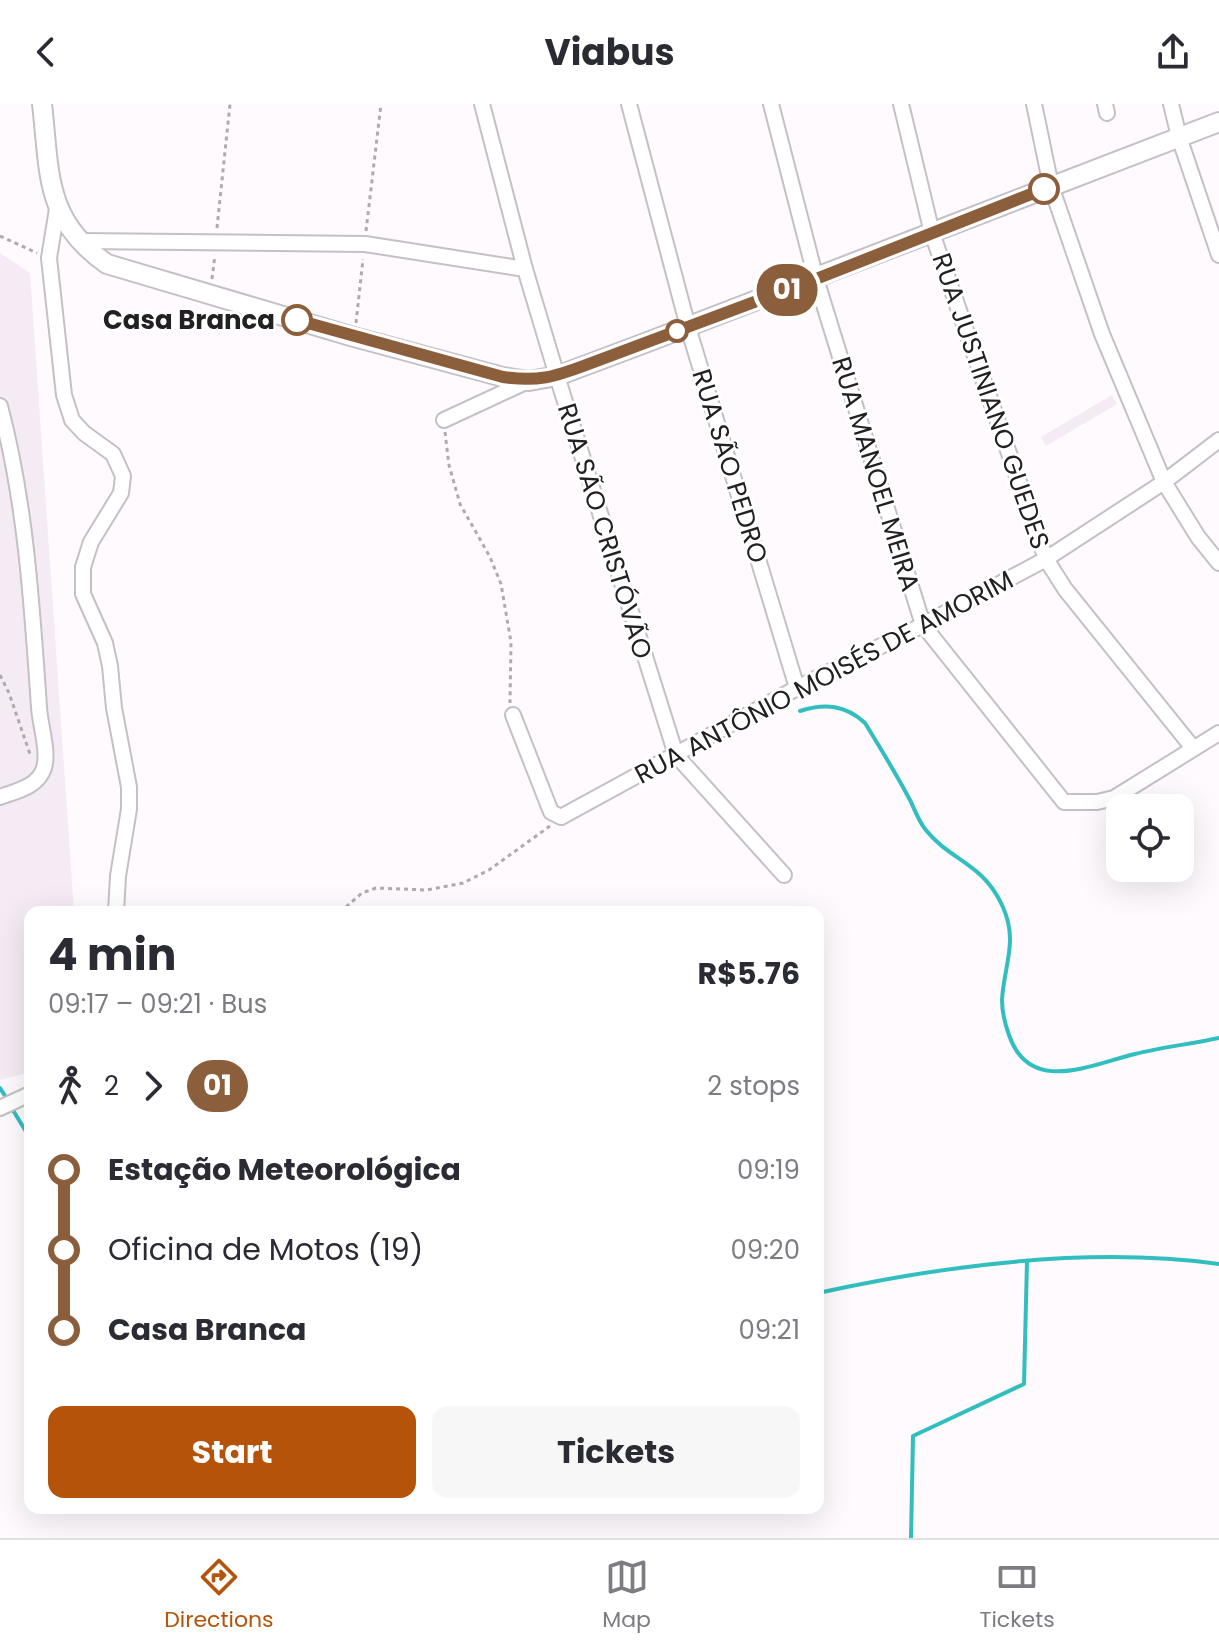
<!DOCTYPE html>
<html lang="en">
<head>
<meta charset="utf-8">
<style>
  :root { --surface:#fff; --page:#f7f7f7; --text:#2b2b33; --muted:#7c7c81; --line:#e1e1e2; --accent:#b45309 }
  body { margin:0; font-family:Poppins,sans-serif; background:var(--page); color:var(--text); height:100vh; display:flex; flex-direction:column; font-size:30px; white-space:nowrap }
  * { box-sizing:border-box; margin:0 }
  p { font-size:26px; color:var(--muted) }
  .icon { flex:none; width:44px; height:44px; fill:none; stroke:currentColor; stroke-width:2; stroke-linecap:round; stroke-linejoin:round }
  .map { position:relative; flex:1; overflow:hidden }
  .panel { position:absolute; left:24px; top:802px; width:800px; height:608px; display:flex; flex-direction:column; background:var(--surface); border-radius:16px; box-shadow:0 8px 32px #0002 }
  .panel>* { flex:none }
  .badge { padding:0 16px; border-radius:26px; font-size:28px; line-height:52px }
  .fabs { position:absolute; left:1106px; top:690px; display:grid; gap:16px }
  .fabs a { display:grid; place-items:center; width:88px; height:88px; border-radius:16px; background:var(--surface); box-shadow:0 8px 32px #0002; font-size:40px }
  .map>.badge { position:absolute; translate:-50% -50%; box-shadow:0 0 0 4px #fff }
  .legs { display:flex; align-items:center; gap:12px; height:88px; padding:0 24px; font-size:26px }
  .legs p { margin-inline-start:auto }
  .head { display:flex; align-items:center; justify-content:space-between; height:136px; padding:0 24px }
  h1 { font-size:44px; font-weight:700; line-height:60px }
  .action { display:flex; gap:16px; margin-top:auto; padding:16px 24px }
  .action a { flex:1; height:92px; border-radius:16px; background:var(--accent); color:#fff; font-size:32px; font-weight:700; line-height:92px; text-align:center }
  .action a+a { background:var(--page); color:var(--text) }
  ul { padding:0 24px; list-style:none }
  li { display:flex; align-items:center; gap:28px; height:80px; font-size:30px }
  li i { display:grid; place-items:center; width:12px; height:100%; margin:0 10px; background:currentColor }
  li i::after { content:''; width:20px; height:20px; margin:-10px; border:6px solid; border-radius:50%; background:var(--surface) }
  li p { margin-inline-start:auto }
  li:first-child i { background:linear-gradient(#0000 50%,currentColor 0) }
  li:last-child i { background:linear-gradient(currentColor 50%,#0000 0) }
  header { display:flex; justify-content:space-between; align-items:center; height:104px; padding:0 24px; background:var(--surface); font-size:36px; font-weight:700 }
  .dock { display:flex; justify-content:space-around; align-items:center; height:112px; border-top:2px solid var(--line); background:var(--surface); font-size:22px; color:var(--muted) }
  .dock a { display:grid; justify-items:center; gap:4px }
  .dock .current { color:var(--accent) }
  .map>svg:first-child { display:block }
  .built { fill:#f4ebf5 }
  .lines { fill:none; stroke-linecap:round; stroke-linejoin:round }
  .stream { stroke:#32bebe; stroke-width:4 }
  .minor-casing { stroke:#c4c0c5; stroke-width:18 }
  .major-casing { stroke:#c4c0c5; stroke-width:22 }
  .path { stroke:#aeabae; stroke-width:3; stroke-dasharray:4 4; stroke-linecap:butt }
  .minor { stroke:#fff; stroke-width:14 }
  .major { stroke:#fff; stroke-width:18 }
  .line-1-casing { stroke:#fff; stroke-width:18 }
  .line-1 { stroke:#8b5e3c; stroke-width:12 }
  .stop-1-dot { fill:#fff; stroke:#8b5e3c; stroke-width:4 }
  .labels { text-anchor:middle; stroke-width:6; stroke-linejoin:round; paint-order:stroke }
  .stop-label { font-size:26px; font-weight:bold; fill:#222022; stroke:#fff; text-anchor:end }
  .street-label { font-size:26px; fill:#222022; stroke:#fff }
</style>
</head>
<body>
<header><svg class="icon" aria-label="back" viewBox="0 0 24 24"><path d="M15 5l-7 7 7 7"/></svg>Viabus<svg class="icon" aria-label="share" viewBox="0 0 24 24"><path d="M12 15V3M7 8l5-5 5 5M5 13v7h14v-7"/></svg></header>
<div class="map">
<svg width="1219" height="1434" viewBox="0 0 1219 1434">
  <rect width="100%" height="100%" fill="#fefafe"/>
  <g class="built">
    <polygon points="0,149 30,169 74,808 30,808 30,968 0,976"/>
    <polygon points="1112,291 1117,300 1046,342 1041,333"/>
  </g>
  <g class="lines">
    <g class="stream">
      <path d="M800 607C825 599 846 601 865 619 881 645 897 671 911 698 915 707 919 717 925 725 950 757 982 758 1002 801 1019 837 1004 860 1002 896 1002 908 1005 920 1009 931 1030 992 1092 960 1135 950 1163 943 1191 940 1219 934"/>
      <polyline points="0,984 7,995"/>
      <polyline points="11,1003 30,1034"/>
      <path d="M818 1189C946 1161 1088 1142 1219 1160"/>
      <polyline points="911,1434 913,1332 1024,1280 1027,1157"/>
    </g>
    <defs>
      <g id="minor">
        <polyline points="482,0 525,165 557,272 676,651 784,771"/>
        <polyline points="629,0 688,223 797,584"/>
        <polyline points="771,0 816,175 923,521 1064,698 1097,698 1114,694 1219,629"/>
        <polyline points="901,0 932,129 1046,455 1065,485 1193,644"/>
        <polyline points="1034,0 1051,82 1102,230 1164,378 1198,433 1219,459"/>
        <polyline points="1105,0 1107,9"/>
        <polyline points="1171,0 1179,33 1219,151"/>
        <polyline points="57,105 49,154 64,291 72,316 84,329 113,350 123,372 121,389 91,438 83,463 83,490 105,539 110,562 114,604 129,683 129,705 118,772 116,808"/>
        <polyline points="81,137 365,140 525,165"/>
        <path d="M0 302C26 400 32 502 39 603 40 622 49 646 44 664 38 683 16 687 0 693"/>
        <polyline points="444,316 528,277"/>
        <polyline points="513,611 551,708 561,713 797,584 923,521 1046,455 1164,378 1219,336"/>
        <polyline points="0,1004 30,990"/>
      </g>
      <path id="major" d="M42 0C50 69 44 116 107 160L354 233 503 273 529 277 557 272 645 239 1219 18"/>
    </defs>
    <use href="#minor" class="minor-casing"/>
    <use href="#major" class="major-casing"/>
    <g class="path">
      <polyline points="217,124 230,0"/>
      <polyline points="366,127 381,0"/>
      <polyline points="0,132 37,149"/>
      <polyline points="212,175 215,151"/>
      <polyline points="356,219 363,155"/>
      <polyline points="445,328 449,361 460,400 490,453 501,480 511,538 510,599"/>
      <polyline points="0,571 9,589 30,650"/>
      <polyline points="340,808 362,789 376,784 427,786 463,779 489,766 550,722"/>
    </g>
    <use href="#minor" class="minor"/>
    <use href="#major" class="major"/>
  </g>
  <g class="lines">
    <defs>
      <path id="line-1" d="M297 216 503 273C538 278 554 273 586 261L816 175 1044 85"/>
    </defs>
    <use href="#line-1" class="line-1-casing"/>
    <use href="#line-1" class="line-1"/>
  </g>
  <g class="stop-1-dot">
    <circle cx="1044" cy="85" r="14"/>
    <circle cx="297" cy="216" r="14"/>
    <circle cx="677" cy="227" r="10"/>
  </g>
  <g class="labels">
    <g class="stop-label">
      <text x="275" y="225">Casa Branca</text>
    </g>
    <g class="street-label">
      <text transform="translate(991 297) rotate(71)" y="9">RUA JUSTINIANO GUEDES</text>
      <text transform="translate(730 362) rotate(73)" y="9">RUA SÃO PEDRO</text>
      <text transform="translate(876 370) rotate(73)" y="9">RUA MANOEL MEIRA</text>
      <text transform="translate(605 427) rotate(73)" y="9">RUA SÃO CRISTÓVÃO</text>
      <text transform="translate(824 573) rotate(-28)" y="9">RUA ANTÔNIO MOISÉS DE AMORIM</text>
    </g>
  </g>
</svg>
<div class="fabs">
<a><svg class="icon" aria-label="locate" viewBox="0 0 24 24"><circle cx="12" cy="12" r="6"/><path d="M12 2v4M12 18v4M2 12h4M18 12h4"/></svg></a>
</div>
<b class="badge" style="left:787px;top:186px;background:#8b5e3c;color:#fff">01</b>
<section class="panel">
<div class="head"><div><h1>4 min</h1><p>09:17 – 09:21 · Bus</p></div><b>R$5.76</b></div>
<div class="legs"><svg class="icon" aria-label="walk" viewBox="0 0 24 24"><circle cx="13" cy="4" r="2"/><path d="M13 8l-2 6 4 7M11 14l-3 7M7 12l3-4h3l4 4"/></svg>2<svg class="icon" aria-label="forward" viewBox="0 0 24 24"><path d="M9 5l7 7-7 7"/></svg><b class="badge" style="background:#8b5e3c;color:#fff">01</b><p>2 stops</p></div>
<ul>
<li><i style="color:#8b5e3c"></i><b>Estação Meteorológica</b><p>09:19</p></li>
<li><i style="color:#8b5e3c"></i><span>Oficina de Motos (19)</span><p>09:20</p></li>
<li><i style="color:#8b5e3c"></i><b>Casa Branca</b><p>09:21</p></li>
</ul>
<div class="action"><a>Start</a><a>Tickets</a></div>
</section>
</div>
<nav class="dock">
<a class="current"><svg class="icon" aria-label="directions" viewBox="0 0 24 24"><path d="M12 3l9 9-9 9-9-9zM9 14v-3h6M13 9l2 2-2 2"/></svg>Directions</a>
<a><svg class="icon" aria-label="map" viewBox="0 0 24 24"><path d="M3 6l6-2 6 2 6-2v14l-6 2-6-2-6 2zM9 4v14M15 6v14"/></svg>Map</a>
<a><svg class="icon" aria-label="tickets" viewBox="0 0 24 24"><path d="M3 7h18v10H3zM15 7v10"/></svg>Tickets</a>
</nav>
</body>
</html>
